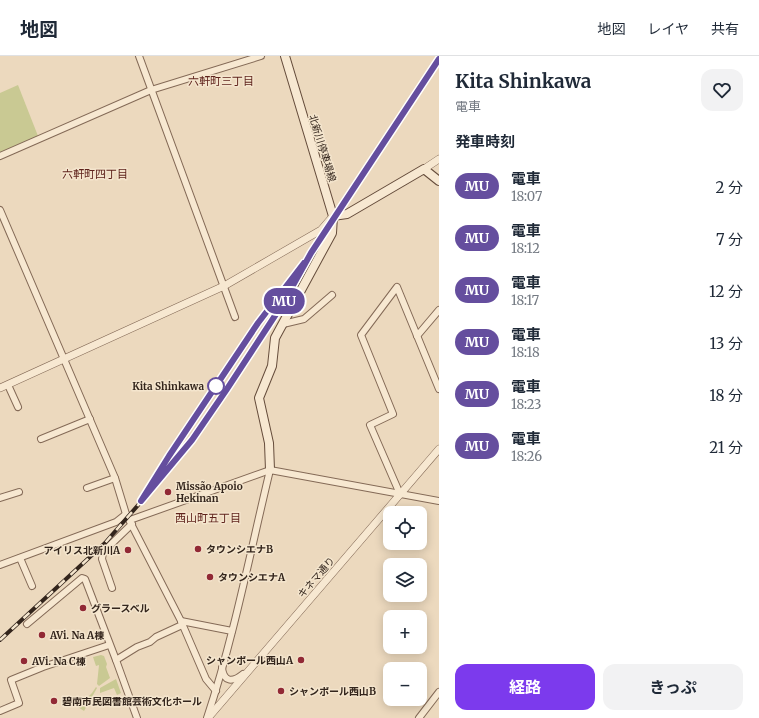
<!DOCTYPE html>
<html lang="ja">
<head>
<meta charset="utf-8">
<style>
  :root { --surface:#fff; --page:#f2f2f3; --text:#1f2937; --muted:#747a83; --line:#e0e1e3; --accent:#7c3aed }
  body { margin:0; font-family:Merriweather,"Noto Sans JP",serif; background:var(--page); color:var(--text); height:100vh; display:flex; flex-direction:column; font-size:15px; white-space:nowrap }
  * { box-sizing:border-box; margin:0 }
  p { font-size:13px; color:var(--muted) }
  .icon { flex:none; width:22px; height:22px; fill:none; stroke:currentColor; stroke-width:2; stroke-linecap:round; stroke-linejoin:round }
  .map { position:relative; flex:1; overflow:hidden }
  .panel { display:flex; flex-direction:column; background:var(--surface); width:320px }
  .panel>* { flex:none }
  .badge { padding:0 8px; border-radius:13px; font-size:14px; line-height:26px }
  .controls { position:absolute; left:383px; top:450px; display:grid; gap:8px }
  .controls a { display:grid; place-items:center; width:44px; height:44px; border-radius:8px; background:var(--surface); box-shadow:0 2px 10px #0003; font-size:20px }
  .map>.badge { position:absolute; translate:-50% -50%; box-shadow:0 0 0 2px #fff }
  h2 { padding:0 16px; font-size:15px; line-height:36px }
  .round { display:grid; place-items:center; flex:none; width:42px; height:42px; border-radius:12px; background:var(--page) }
  .overview { display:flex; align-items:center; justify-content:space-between; height:68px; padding:0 16px }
  h1 { font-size:19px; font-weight:700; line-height:30px }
  .action { display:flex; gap:8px; margin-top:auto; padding:8px 16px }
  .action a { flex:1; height:46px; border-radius:12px; background:var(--accent); color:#fff; font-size:16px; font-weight:700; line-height:46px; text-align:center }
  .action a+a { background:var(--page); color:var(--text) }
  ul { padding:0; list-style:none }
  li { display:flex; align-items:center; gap:12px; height:52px; padding:0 16px }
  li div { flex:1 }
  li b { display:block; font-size:15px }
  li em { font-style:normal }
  li .badge { min-width:44px; font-weight:700; text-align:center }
  header { display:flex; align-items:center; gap:24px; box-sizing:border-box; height:56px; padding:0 20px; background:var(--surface); border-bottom:1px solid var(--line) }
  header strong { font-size:19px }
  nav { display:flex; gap:22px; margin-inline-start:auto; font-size:14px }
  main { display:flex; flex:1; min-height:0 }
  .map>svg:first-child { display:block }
  .green { fill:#c9c993 }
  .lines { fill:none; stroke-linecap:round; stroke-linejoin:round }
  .minor-casing { stroke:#846a57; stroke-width:8 }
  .tertiary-casing { stroke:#846a57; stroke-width:8 }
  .secondary-casing { stroke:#654c3b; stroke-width:10 }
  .minor { stroke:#f7e8d1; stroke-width:6 }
  .tertiary { stroke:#f7e8d1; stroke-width:7 }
  .secondary { stroke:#f7e8d1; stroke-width:8 }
  .rail-casing { stroke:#33251c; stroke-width:4 }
  .rail { stroke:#f4e5cd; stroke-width:2.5; stroke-dasharray:8; stroke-linecap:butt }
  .line-casing { stroke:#fff; stroke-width:9 }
  .line { stroke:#654e9e; stroke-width:6 }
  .stop-dot { fill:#fff; stroke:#654e9e; stroke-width:2 }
  .poi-dot { fill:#912935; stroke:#f4e5cd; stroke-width:1.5 }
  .labels { text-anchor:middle; stroke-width:3; stroke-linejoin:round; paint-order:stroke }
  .street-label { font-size:10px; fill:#33251c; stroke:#f4e5cd }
  .stop-label { font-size:10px; font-weight:bold; fill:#33251c; stroke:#f4e5cd; text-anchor:end }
  .poi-label { font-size:10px; font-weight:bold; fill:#33251c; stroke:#f4e5cd; text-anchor:start }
  .neighbourhood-label { font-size:11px; fill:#5f231c; stroke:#f4e5cd }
</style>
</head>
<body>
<header>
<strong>地図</strong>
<nav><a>地図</a><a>レイヤ</a><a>共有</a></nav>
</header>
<main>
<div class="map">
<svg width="439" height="662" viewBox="0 0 439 662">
  <rect width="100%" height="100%" fill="#ecd9be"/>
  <g class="green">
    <polygon points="18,29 38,80 0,97 0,37"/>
    <polygon points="101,599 104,600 107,608 106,611 110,622 99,630 97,628 99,609 96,610 93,601"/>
    <polygon points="116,623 121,637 117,639 114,632 100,637 100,632"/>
    <polygon points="96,631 97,632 84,655 78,651 92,637"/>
  </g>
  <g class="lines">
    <defs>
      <g id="minor">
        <polyline points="139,0 235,261"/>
        <polyline points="0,100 151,34 261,0"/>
        <polyline points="0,154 115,422 126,458 181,565 206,623 216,635"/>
        <polyline points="283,268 304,263 332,239"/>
        <polyline points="417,280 439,254"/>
        <polyline points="8,329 18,351"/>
        <polyline points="41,383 90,363"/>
        <polyline points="87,432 115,422"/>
        <polyline points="400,438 370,369 393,358 361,279 397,231 439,333"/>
        <polyline points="0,442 19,436"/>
        <polyline points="130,464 270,414 439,445"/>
        <polyline points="20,502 32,530"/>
        <polyline points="0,509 116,466 126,458"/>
        <polyline points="112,532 102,503 103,496 132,468"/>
        <polyline points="181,565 232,575"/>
        <polyline points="27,568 82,522 85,523 116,604 137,591 150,586 156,581 182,569"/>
        <polyline points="116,604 137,662"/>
        <path d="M222 612C224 627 233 626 243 618"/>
        <polyline points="0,655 19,647 11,624 43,611 109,589"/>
        <path d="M207 662C234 581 250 497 270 414"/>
        <polyline points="419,662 439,636"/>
      </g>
      <g id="tertiary">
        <polyline points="424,113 439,103"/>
        <polyline points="0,332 224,230 321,174 333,160"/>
        <polyline points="208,662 439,393"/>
      </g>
      <g id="secondary">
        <polyline points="333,160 347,158 424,113 439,125"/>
        <polyline points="270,414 269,387 259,342 272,310 275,282 332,177 333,160 285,0"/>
      </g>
    </defs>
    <use href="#minor" class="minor-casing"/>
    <use href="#tertiary" class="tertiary-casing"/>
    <use href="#secondary" class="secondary-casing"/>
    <use href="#minor" class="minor"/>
    <use href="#tertiary" class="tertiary"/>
    <use href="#secondary" class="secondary"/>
    <defs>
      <g id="rail">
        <polyline points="157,421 258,267 292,223"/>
        <polyline points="0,584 105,487 160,424 192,384 282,249 311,197 439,3"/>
      </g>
    </defs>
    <use href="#rail" class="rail-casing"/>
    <use href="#rail" class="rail"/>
  </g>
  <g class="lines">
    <defs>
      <polyline id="line" points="304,207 258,267 169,400 141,445 192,384 227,333 282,249 311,197 439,3"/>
    </defs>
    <use href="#line" class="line-casing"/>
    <use href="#line" class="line"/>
  </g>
  <circle class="stop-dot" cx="216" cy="330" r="8"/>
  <g class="poi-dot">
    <circle cx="168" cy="436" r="4"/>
    <circle cx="198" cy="493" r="4"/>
    <circle cx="128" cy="494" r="4"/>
    <circle cx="210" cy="521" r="4"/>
    <circle cx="83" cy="552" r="4"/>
    <circle cx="42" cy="579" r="4"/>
    <circle cx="301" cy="604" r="4"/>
    <circle cx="24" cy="605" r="4"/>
    <circle cx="281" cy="635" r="4"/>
    <circle cx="54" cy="645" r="4"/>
  </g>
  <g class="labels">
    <g class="street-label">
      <text transform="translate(323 92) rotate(73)" y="4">北新川停車場線</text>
      <text transform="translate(316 521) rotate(-49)" y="4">キネマ通り</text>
    </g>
    <g class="stop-label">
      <text x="204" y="334">Kita Shinkawa</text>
    </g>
    <g class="poi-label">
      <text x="176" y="434">Missão Apoio<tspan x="176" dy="12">Hekinan</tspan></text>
      <text x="206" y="497">タウンシエナB</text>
      <text x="120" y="498" text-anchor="end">アイリス北新川A</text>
      <text x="218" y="525">タウンシエナA</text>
      <text x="91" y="556">グラースベル</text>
      <text x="50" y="583">AVi. Na A棟</text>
      <text x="293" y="608" text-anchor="end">シャンポール西山A</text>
      <text x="32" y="609">AVi. Na C棟</text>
      <text x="289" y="639">シャンポール西山B</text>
      <text x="62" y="649">碧南市民図書館芸術文化ホール</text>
    </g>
    <g class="neighbourhood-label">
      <text x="221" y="29">六軒町三丁目</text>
      <text x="95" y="122">六軒町四丁目</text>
      <text x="208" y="466">西山町五丁目</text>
    </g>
  </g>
</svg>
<div class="controls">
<a><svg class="icon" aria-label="locate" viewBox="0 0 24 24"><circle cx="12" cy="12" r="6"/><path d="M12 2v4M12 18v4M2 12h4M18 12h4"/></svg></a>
<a><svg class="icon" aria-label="layers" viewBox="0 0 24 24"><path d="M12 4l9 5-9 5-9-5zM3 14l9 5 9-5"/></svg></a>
<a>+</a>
<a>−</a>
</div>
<b class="badge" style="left:284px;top:245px;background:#654e9e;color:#fff">MU</b>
</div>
<section class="panel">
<div class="overview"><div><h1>Kita Shinkawa</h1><p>電車</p></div><a class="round"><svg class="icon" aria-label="heart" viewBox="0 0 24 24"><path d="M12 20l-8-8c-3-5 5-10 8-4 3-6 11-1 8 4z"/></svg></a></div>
<h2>発車時刻</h2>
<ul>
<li><span class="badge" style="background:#654e9e;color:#fff">MU</span><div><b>電車</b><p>18:07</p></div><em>2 分</em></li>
<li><span class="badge" style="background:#654e9e;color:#fff">MU</span><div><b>電車</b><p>18:12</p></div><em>7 分</em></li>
<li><span class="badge" style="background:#654e9e;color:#fff">MU</span><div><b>電車</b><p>18:17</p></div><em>12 分</em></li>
<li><span class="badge" style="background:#654e9e;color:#fff">MU</span><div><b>電車</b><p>18:18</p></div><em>13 分</em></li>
<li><span class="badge" style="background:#654e9e;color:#fff">MU</span><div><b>電車</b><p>18:23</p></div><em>18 分</em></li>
<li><span class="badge" style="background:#654e9e;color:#fff">MU</span><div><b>電車</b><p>18:26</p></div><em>21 分</em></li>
</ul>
<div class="action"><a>経路</a><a>きっぷ</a></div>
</section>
</main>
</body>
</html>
